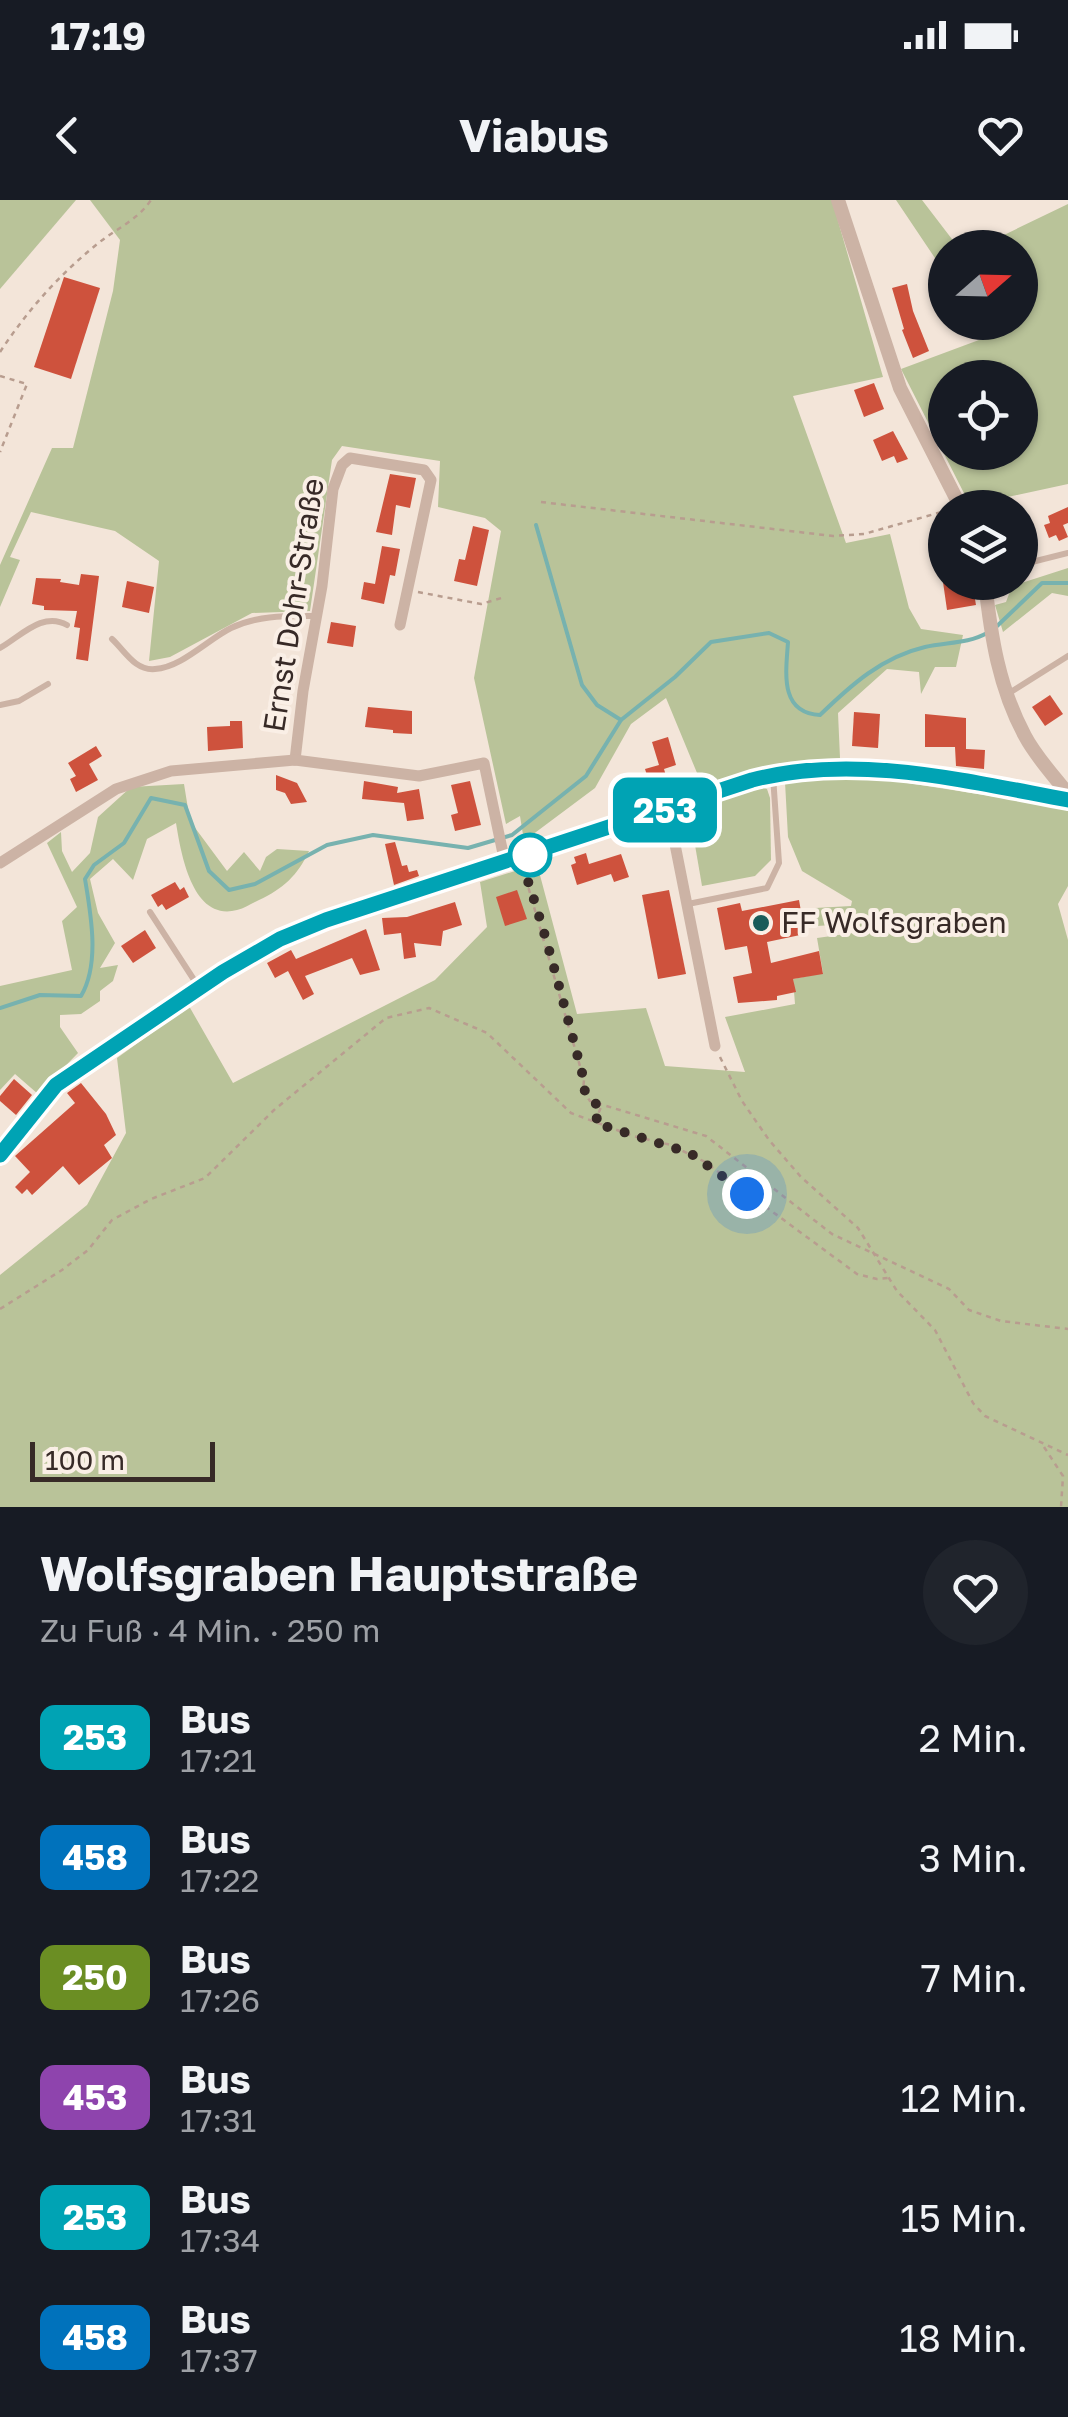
<!DOCTYPE html>
<html lang="de">
<head>
<meta charset="utf-8">
<style>
  :root { --surface:#171b24; --page:#20242c; --text:#f1f3f6; --muted:#9ea1a6 }
  body { margin:0; font-family:"Golos Text",sans-serif; background:var(--page); color:var(--text); height:100vh; display:flex; flex-direction:column; font-size:38px; white-space:nowrap }
  * { box-sizing:border-box; margin:0 }
  p { font-size:32px; color:var(--muted) }
  .icon { flex:none; width:55px; height:55px; fill:none; stroke:currentColor; stroke-width:2; stroke-linecap:round; stroke-linejoin:round }
  .map { position:relative; height:1307px; overflow:hidden }
  .sheet { display:flex; flex-direction:column; background:var(--surface); flex:1 }
  .sheet>* { flex:none }
  .badge { padding:0 20px; border-radius:15px; font-size:35px; line-height:65px }
  .needle { width:65px; rotate:70deg }
  .tools { position:absolute; left:928px; top:30px; display:grid; gap:20px }
  .tools a { display:grid; place-items:center; width:110px; height:110px; border-radius:50%; background:var(--surface); box-shadow:0 2px 8px #0004; font-size:50px }
  .scale { position:absolute; left:30px; bottom:25px; width:185px; box-sizing:border-box; padding-left:10px; border:5px solid #372a27; border-top:0; font-size:28px; line-height:35px; white-space:nowrap; color:#372a27; -webkit-text-stroke:8px #faefe6; paint-order:stroke }
  .you { position:absolute; width:50px; height:50px; margin:-25px; border:8px solid #fff; border-radius:50%; background:#1a73e8; box-shadow:0 0 0 15px #1a73e833 }
  .map>.badge { position:absolute; translate:-50% -50%; box-shadow:0 0 0 5px #fff }
  .round { display:grid; place-items:center; flex:none; width:105px; height:105px; border-radius:52px; background:var(--page) }
  .overview { display:flex; align-items:center; justify-content:space-between; height:170px; padding:0 40px }
  h1 { font-size:48px; font-weight:700; line-height:75px }
  ul { padding:0; list-style:none }
  li { display:flex; align-items:center; gap:30px; height:120px; padding:0 40px }
  li div { flex:1 }
  li b { display:block; font-size:38px }
  li em { font-style:normal }
  li .badge { min-width:110px; font-weight:700; text-align:center }
  .status { display:flex; justify-content:space-between; align-items:center; height:70px; padding:0 50px; background:var(--surface); direction:ltr }
  .status svg { height:28px; fill:currentColor }
  header { display:flex; justify-content:space-between; align-items:center; height:130px; padding:0 40px; background:var(--surface); font-size:45px; font-weight:700 }
  .map>svg:first-child { display:block }
  .green { fill:#b9c399; fill-rule:evenodd }
  .lines { fill:none; stroke-linecap:round; stroke-linejoin:round }
  .stream { stroke:#77b2af; stroke-width:4 }
  .building { fill:#ce523d }
  .path { stroke:#b89d8f; stroke-width:2.5; stroke-dasharray:5 5; stroke-linecap:butt }
  .service { stroke:#ccb3a5; stroke-width:6 }
  .minor { stroke:#ccb3a5; stroke-width:11 }
  .tertiary { stroke:#ccb3a5; stroke-width:14 }
  .secondary { stroke:#a08176; stroke-width:18 }
  .line-casing { stroke:#fff; stroke-width:22 }
  .line { stroke:#00a3b4; stroke-width:15 }
  .walk { stroke:#372a27; stroke-width:10; stroke-dasharray:0 18 }
  .stop-dot { fill:#fff; stroke:#00a3b4; stroke-width:5 }
  .poi-dot { fill:#195b59; stroke:#faefe6; stroke-width:4 }
  .labels { text-anchor:middle; stroke-width:8; stroke-linejoin:round; paint-order:stroke }
  .street-label { font-size:30px; fill:#372a27; stroke:#faefe6 }
  .poi-label { font-size:30px; fill:#372a27; stroke:#faefe6; text-anchor:start }
</style>
</head>
<body>
<div class="status"><b>17:19</b><svg viewBox="0 0 49 12"><path d="M0 12V9h3v3zM5 12V6h3v6zM10 12V3h3v9zM15 12V0h3v12zM26 1h20v11H26zM47 4h2v5h-2z"/></svg></div>
<header><svg class="icon" aria-label="back" viewBox="0 0 24 24"><path d="M15 5l-7 7 7 7"/></svg>Viabus<svg class="icon" aria-label="heart" viewBox="0 0 24 24"><path d="M12 20l-8-8c-3-5 5-10 8-4 3-6 11-1 8 4z"/></svg></header>
<div class="map">
<svg width="1068" height="1307" viewBox="0 0 1068 1307">
  <rect width="100%" height="100%" fill="#f3e5d9"/>
  <g class="green">
    <polygon points="0,0 76,0 0,89"/>
    <path d="M90 0H832L883 177 793 196 846 343 890 334 909 408 921 429 963 435 956 467H935L921 494 919 472 887 469 838 513 840 558C792 561 748 570 702 585L666 498 631 524 595 588 524 641 520 616 506 624 474 478 501 331 485 318 438 307 440 261 342 246 332 260 310 411 252 413 170 457 149 461 159 361 115 331 31 312 10 357 20 360 0 407V365L52 248H73L113 91 120 40Z"/>
    <polygon points="896,0 922,0 958,47 945,48 945,73"/>
    <path d="M1068 4V284L970 305 901 169 987 137 978 123 1020 122V48L979 47ZM945 178H1020V252H945Z"/>
    <polygon points="1068,368 1068,396 1052,393 1003,432 995,405 1006,402 1012,386"/>
    <polygon points="839,576 895,581 1068,608 1068,686 1058,704 1068,740 1068,1307 0,1307 0,1075 87,1005 126,933 117,858 189,806 233,883 435,780 487,727 480,682 537,664 577,814 646,808 665,866 745,872 725,817 795,804 793,779 823,773 817,738 853,733 852,724 816,726 815,708 851,706 852,701 802,671 788,637 785,582"/>
    <path d="M184 584 190 621 227 671 244 652 260 671 266 657 277 649 309 651C298 675 283 689 259 700 252 703 245 708 237 710 192 722 181 653 176 623L147 639 133 680 113 659 90 679 98 713 115 743 100 768 118 765 113 781 100 791V801L81 814 60 815V827L78 853 38 894 15 874 0 890V786L72 770 62 721 77 707 47 643 61 632 62 651 72 672 90 653 98 617 131 587Z"/>
    <polygon points="759,587 767,589 770,598 771,660 755,676 702,686 689,610"/>
  </g>
  <g class="lines">
    <g class="stream">
      <polyline points="536,325 582,485 597,505 621,520"/>
      <polyline points="995,428 1042,383 1068,383"/>
      <path d="M0 808 40 795 81 796C100 764 91 715 85 679L94 665 124 643 151 598 185 605 209 671 229 690 255 684 327 645 373 635 468 648 512 635 586 576 621 520 675 477 711 442 769 433 788 442C786 472 779 513 820 515 851 485 882 457 925 447 946 442 968 444 987 433"/>
    </g>
  </g>
  <g class="building">
    <polygon points="64,77 100,88 71,179 34,167"/>
    <polygon points="907,84 913,111 929,151 913,158 902,130 904,129 892,88"/>
    <polygon points="874,183 884,209 864,217 854,190"/>
    <polygon points="893,231 908,259 897,263 894,256 882,261 873,240"/>
    <polygon points="390,274 416,278 410,308 396,305 392,335 376,332"/>
    <polygon points="1068,307 1068,323 1063,325 1068,337 1059,341 1056,335 1049,338 1044,325 1050,323 1048,316"/>
    <polygon points="473,326 489,330 477,386 454,381 459,359 465,360"/>
    <polygon points="382,346 400,349 395,376 390,375 384,404 361,399 364,382 375,384"/>
    <polygon points="81,374 99,376 88,461 76,459 80,428 74,427 77,411 44,410 44,406 32,404 36,378 61,379 60,382 79,385"/>
    <polygon points="127,381 154,387 149,413 122,407"/>
    <polygon points="943,382 972,382 976,405 947,410"/>
    <polygon points="331,422 356,426 353,447 327,443"/>
    <polygon points="1050,495 1063,514 1045,526 1032,507"/>
    <polygon points="368,507 412,511 412,534 393,533 393,530 365,527"/>
    <polygon points="854,512 880,514 878,548 852,546"/>
    <polygon points="925,514 966,518 966,549 985,550 984,569 956,566 955,547 925,547"/>
    <polygon points="230,521 242,521 243,548 208,551 207,527 230,526"/>
    <polygon points="668,537 676,565 664,569 669,586 652,591 645,569 659,565 652,542"/>
    <polygon points="96,546 102,556 89,564 98,580 76,592 70,579 76,576 68,563"/>
    <polygon points="276,575 297,583 307,602 291,604 285,593 276,590"/>
    <polygon points="364,581 398,587 397,593 419,589 424,619 407,621 404,603 362,599"/>
    <polygon points="470,581 481,625 455,631 451,615 458,613 451,585"/>
    <polygon points="395,642 402,666 407,665 409,672 417,670 419,676 394,685 385,644"/>
    <polygon points="586,653 589,664 621,654 629,677 614,682 611,674 577,685 571,665 576,663 574,657"/>
    <polygon points="175,682 180,690 184,687 189,697 166,710 162,704 158,707 151,695"/>
    <polygon points="517,690 527,719 505,726 496,697"/>
    <polygon points="669,690 686,774 658,779 642,695"/>
    <polygon points="799,700 805,734 767,742 771,763 819,751 823,774 793,779 796,792 777,796 777,800 738,803 733,777 752,773 747,746 725,750 717,708 740,703 742,711"/>
    <polygon points="455,702 462,725 443,731 441,746 414,743 416,757 404,759 401,733 384,735 382,718 407,717"/>
    <polygon points="366,729 380,770 360,775 352,758 305,776 314,794 303,800 288,771 275,778 267,763 291,750 296,759"/>
    <polygon points="145,730 156,748 133,763 121,746"/>
    <polygon points="14,879 32,895 16,915 0,901 0,896"/>
    <polygon points="81,883 106,914 116,935 104,945 112,958 79,985 63,966 32,995 27,989 22,994 15,987 30,972 15,956 75,903 67,893"/>
  </g>
  <g class="lines">
    <g class="path">
      <path d="M0 152C27 111 58 76 96 45 115 29 137 21 151 0"/>
      <polyline points="0,176 27,184 0,252"/>
      <polyline points="541,302 833,336 864,334 945,311"/>
      <polyline points="418,392 481,404 505,397"/>
      <polyline points="523,669 584,880 583,891 590,901 706,936 832,1034 949,1089 969,1110 1001,1121 1068,1129"/>
      <polyline points="720,857 742,901 769,940 801,977 858,1028 897,1091 935,1130 973,1203 985,1216 1068,1255"/>
      <polyline points="595,922 601,907"/>
      <polyline points="0,1109 62,1070 88,1050 112,1020 151,999 205,978 274,910 386,818 429,808 487,833 571,913 633,936 671,945 705,962 857,1074 877,1079 888,1078"/>
      <polyline points="1044,1247 1063,1276 1061,1307"/>
    </g>
    <g class="service">
      <polyline points="1020,365 1068,353"/>
      <path d="M112 439C125 451 135 471 155 469 182 467 207 440 231 428 258 415 286 416 315 416"/>
      <path d="M0 448C21 436 43 411 67 425"/>
      <polyline points="1006,495 1068,456"/>
      <polyline points="0,505 19,501 48,484"/>
      <polyline points="688,704 767,688 779,663 773,576"/>
      <polyline points="150,712 198,786"/>
    </g>
    <g class="minor">
      <polyline points="295,560 303,491 322,386 333,289 342,265 350,258 424,270 431,280 400,425"/>
      <polyline points="668,609 715,846"/>
      <polyline points="0,663 116,589 171,571 295,560 419,576 484,563 505,663"/>
    </g>
    <g class="tertiary">
      <polyline points="838,0 900,188 961,308"/>
      <path d="M985 382C991 437 999 488 1025 536 1036 557 1054 576 1068 594"/>
    </g>
    <path class="secondary" d="M0 955 56 885 223 772 280 739 326 720 752 580C855 553 966 581 1068 600"/>
  </g>
  <g class="lines">
    <defs>
      <path id="line" d="M0 955 56 885 223 772 280 739 326 720 752 580C855 553 966 581 1068 600"/>
    </defs>
    <use href="#line" class="line-casing"/>
    <use href="#line" class="line"/>
    <path class="walk" d="M530 655 520 658C546 731 564 806 584 880 583 895 589 900 601 907L595 923 690 953 747 994"/>
  </g>
  <circle class="stop-dot" cx="530" cy="655" r="20"/>
  <circle class="poi-dot" cx="761" cy="723" r="10"/>
  <g class="labels">
    <g class="street-label">
      <text transform="translate(294 405) rotate(-81)" y="10">Ernst Dohr-Straße</text>
    </g>
    <g class="poi-label">
      <text x="781" y="733">FF Wolfsgraben</text>
    </g>
  </g>
</svg>
<div class="tools">
<a><svg class="needle" viewBox="-14 -14 28 28"><path d="M0-13l5 13h-10z" fill="#e53935"/><path d="M0 13l5-13h-10z" fill="#9ea1a6"/></svg></a>
<a><svg class="icon" aria-label="locate" viewBox="0 0 24 24"><circle cx="12" cy="12" r="6"/><path d="M12 2v4M12 18v4M2 12h4M18 12h4"/></svg></a>
<a><svg class="icon" aria-label="layers" viewBox="0 0 24 24"><path d="M12 4l9 5-9 5-9-5zM3 14l9 5 9-5"/></svg></a>
</div>
<div class="scale">100 m</div>
<div class="you" style="left:747px;top:994px"></div>
<b class="badge" style="left:665px;top:610px;background:#00a3b4;color:#fff">253</b>
</div>
<section class="sheet">
<div class="overview"><div><h1>Wolfsgraben Hauptstraße</h1><p>Zu Fuß · 4 Min. · 250 m</p></div><a class="round"><svg class="icon" aria-label="heart" viewBox="0 0 24 24"><path d="M12 20l-8-8c-3-5 5-10 8-4 3-6 11-1 8 4z"/></svg></a></div>
<ul>
<li><span class="badge" style="background:#00a3b4;color:#fff">253</span><div><b>Bus</b><p>17:21</p></div><em>2 Min.</em></li>
<li><span class="badge" style="background:#0072bc;color:#fff">458</span><div><b>Bus</b><p>17:22</p></div><em>3 Min.</em></li>
<li><span class="badge" style="background:#6b8e23;color:#fff">250</span><div><b>Bus</b><p>17:26</p></div><em>7 Min.</em></li>
<li><span class="badge" style="background:#8e44ad;color:#fff">453</span><div><b>Bus</b><p>17:31</p></div><em>12 Min.</em></li>
<li><span class="badge" style="background:#00a3b4;color:#fff">253</span><div><b>Bus</b><p>17:34</p></div><em>15 Min.</em></li>
<li><span class="badge" style="background:#0072bc;color:#fff">458</span><div><b>Bus</b><p>17:37</p></div><em>18 Min.</em></li>
</ul>
</section>
</body>
</html>
